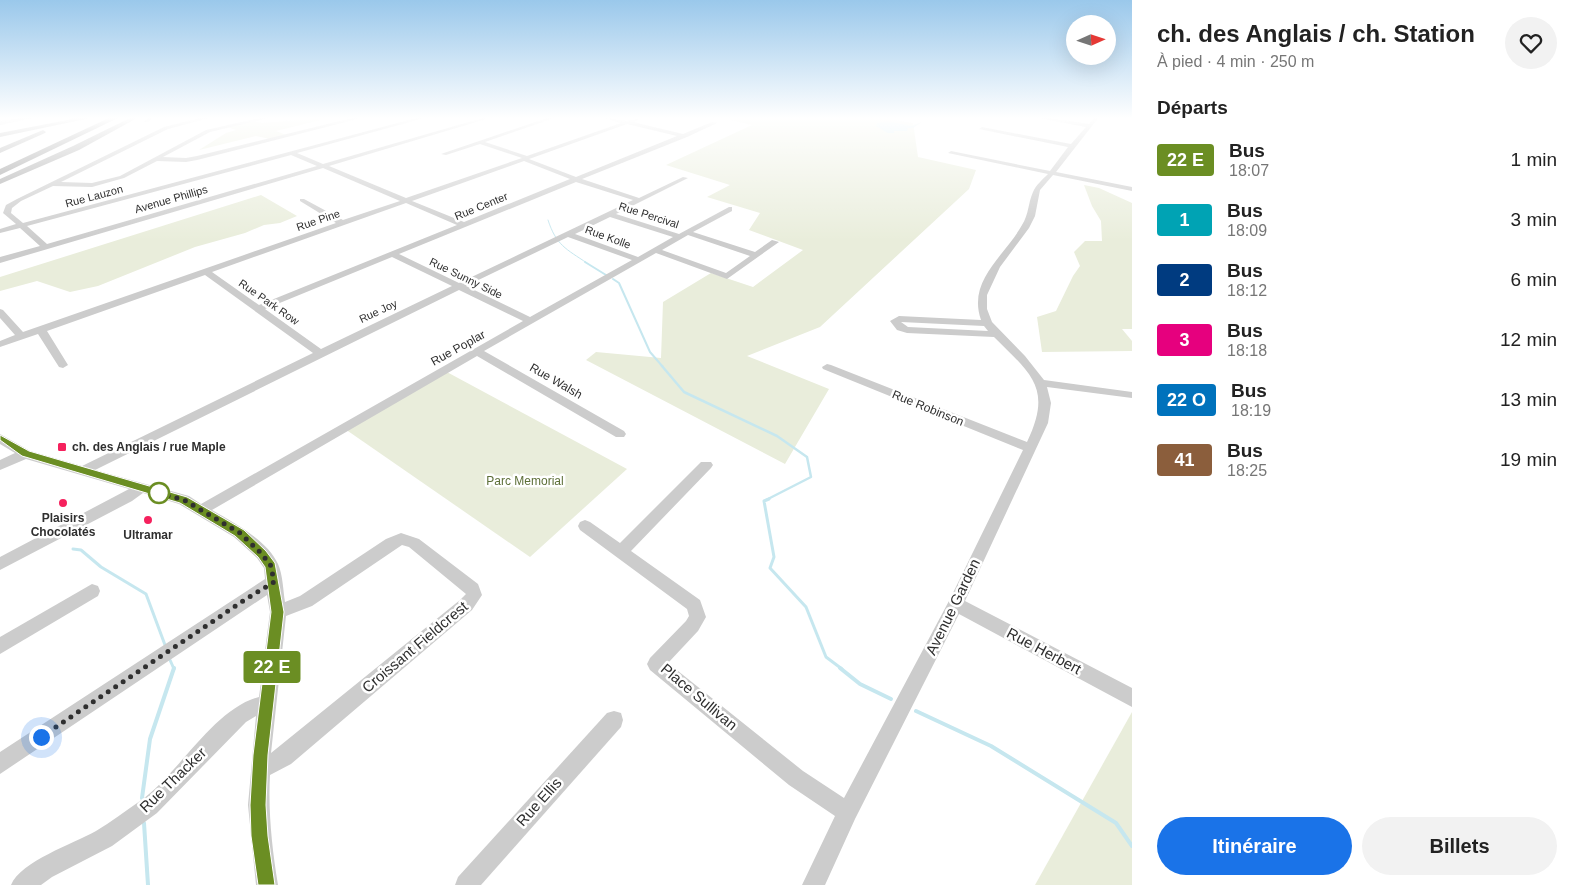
<!DOCTYPE html>
<html lang="fr">
<head>
<meta charset="utf-8">
<style>
  :root { --surface:#fff; --page:#f2f2f2; --text:#222; --muted:#767676; --accent:#1a73e8 }
  body { margin:0; font-family:Helvetica,sans-serif; background:var(--page); color:var(--text); height:100vh; display:flex; flex-direction:column; font-size:19px; white-space:nowrap }
  * { box-sizing:border-box; margin:0 }
  p { font-size:16px; color:var(--muted) }
  .icon { flex:none; width:28px; height:28px; fill:none; stroke:currentColor; stroke-width:2; stroke-linecap:round; stroke-linejoin:round }
  .map { position:relative; flex:1; overflow:hidden }
  .panel { display:flex; flex-direction:column; background:var(--surface); width:450px }
  .panel>* { flex:none }
  .badge { padding:0 10px; border-radius:4px; font-size:18px; line-height:32px }
  .needle { width:32px; rotate:87deg }
  .controls { position:absolute; left:1066px; top:15px; display:grid; gap:10px }
  .controls a { display:grid; place-items:center; width:50px; height:50px; border-radius:50%; background:var(--surface); box-shadow:0 5px 20px #0002; font-size:25px }
  .you { position:absolute; width:25px; height:25px; margin:-12px; border:4px solid #fff; border-radius:50%; background:#1a73e8; box-shadow:0 0 0 8px #1a73e833 }
  .map>.badge { position:absolute; translate:-50% -50%; box-shadow:0 0 0 2px #fff }
  h2 { padding:0 25px; font-size:19px; line-height:45px }
  .round { display:grid; place-items:center; flex:none; width:52px; height:52px; border-radius:26px; background:var(--page) }
  .head { display:flex; align-items:center; justify-content:space-between; height:85px; padding:0 25px }
  h1 { font-size:24px; font-weight:600; line-height:38px }
  .button { display:flex; gap:10px; margin-top:auto; padding:10px 25px }
  .button a { flex:1; height:58px; border-radius:30px; background:var(--accent); color:#fff; font-size:20px; font-weight:600; line-height:58px; text-align:center }
  .button a+a { background:var(--page); color:var(--text) }
  ul { padding:0; list-style:none }
  li { display:flex; align-items:center; gap:15px; height:60px; padding:0 25px }
  li div { flex:1 }
  li b { display:block; font-size:19px }
  li em { font-style:normal }
  li .badge { min-width:55px; font-weight:700; text-align:center }
  main { display:flex; flex:1; min-height:0 }
  .map>svg:first-child { display:block }
  .green { fill:#e9eddb }
  .water { fill:#c6e7ef }
  .lines { fill:none; stroke-linecap:round; stroke-linejoin:round }
  .stream-far4 { stroke:#c6e7ef; stroke-width:1 }
  .stream-far3 { stroke:#c6e7ef; stroke-width:2 }
  .stream-far2 { stroke:#c6e7ef; stroke-width:2.5 }
  .stream-far1 { stroke:#c6e7ef; stroke-width:3 }
  .stream { stroke:#c6e7ef; stroke-width:4 }
  .minor { fill:#ccc; fill-rule:evenodd }
  .major { fill:#a7a7a7; fill-rule:evenodd }
  .highway { fill:#969696; fill-rule:evenodd }
  .line { fill:#6b8e23; stroke:#fff }
  .walk { stroke:#2f2f2f; stroke-width:5; stroke-dasharray:0 9 }
  .poi-dot { fill:#f5215d; stroke:#fff; stroke-width:2 }
  .stop-dot { fill:#fff; stroke:#6b8e23; stroke-width:2.5 }
  .labels { text-anchor:middle; stroke-width:5; stroke-linejoin:round; paint-order:stroke }
  .far-street-label { font-size:11px; fill:#2f2f2f; stroke:#fff }
  .street-label { font-size:12px; fill:#2f2f2f; stroke:#fff }
  .poi-label { font-size:12px; font-weight:bold; fill:#2f2f2f; stroke:#fff }
  .park-label { font-size:12px; fill:#5d6f38; stroke:#fff }
  .near-street-label { font-size:15px; fill:#2f2f2f; stroke:#fff }
</style>
</head>
<body>
<main>
<div class="map">
<svg width="1132" height="885" viewBox="0 0 1132 885">
  <rect width="100%" height="100%" fill="#fff"/>
  <g class="green">
    <polygon points="333,117 276,131 286,135 270,139 256,136 199,150 226,133 236,130 228,127 254,121 262,123"/>
    <polygon points="718,117 891,117 889,119 913,123 918,157 976,170 969,189 820,327 747,356 829,389 785,464 586,360 596,352 661,358 663,302 711,273 753,287 803,250 749,230 760,213 707,197 730,185 666,165 752,125"/>
    <polygon points="1084,185 1099,188 1132,203 1132,329 1122,329 1132,341 1132,351 1042,352 1037,317 1056,311 1073,276 1080,266 1074,252 1085,241 1102,241 1101,221 1092,206"/>
    <polygon points="261,195 297,216 280,223 264,225 245,233 195,247 98,286 70,292 37,281 0,291 0,277"/>
    <polygon points="445,371 627,469 530,557 345,429"/>
    <polygon points="1132,712 1132,885 1035,885"/>
  </g>
  <polygon class="water" points="888,121 911,126 922,122 913,128 908,128 907,131 894,131 894,133 888,133 876,126 877,123"/>
  <g class="lines">
    <path class="stream-far4" d="M548 220C556 245 566 249 587 263"/>
    <g class="stream-far3">
      <polyline points="585,262 606,275"/>
      <polyline points="613,279 619,283 650,352 663,367"/>
    </g>
    <polyline class="stream-far2" points="662,366 684,392 777,436 807,457 811,477 766,500"/>
    <g class="stream-far1">
      <polyline points="769,499 764,501 774,557 770,568 806,607 826,657 842,669"/>
      <polyline points="73,549 81,550 101,567 146,594 165,645"/>
      <polyline points="170,660 174,669"/>
    </g>
    <g class="stream">
      <polyline points="840,668 860,684 891,699"/>
      <polyline points="916,711 991,746 1116,823 1132,846"/>
      <polyline points="142,798 150,739 174,668"/>
      <polyline points="144,823 148,885"/>
    </g>
    <g class="minor">
      <polygon points="27,117 38,117 0,125 0,121"/>
      <polygon points="149,117 155,117 148,122 144,122"/>
      <path d="M204 117H213L168 129 61 182 92 183 120 176 206 130 264 117H273L210 132 163 157 186 158 197 156 356 117H365L197 160 186 162 157 161 124 178 92 187 53 186 21 201 12 208 11 213 23 223 420 117H428L297 153 323 164 486 117H493L329 166 406 198 522 158 480 144 446 155 441 154 550 117H557L485 142 527 156 621 123 601 117 627 121 645 117 633 122 683 134 712 122 717 123 687 137 582 179 639 198 683 177 688 178 616 214 679 234 729 207H732V211L693 232 755 252 772 240 779 242 727 279 656 253 484 351 624 431 626 434 624 437H616L477 356 212 510C234 523 267 540 278 564 283 575 283 590 285 602L300 596 386 539 401 533 419 539 478 584 482 595 472 610 291 764 270 775C268 812 272 848 278 885H256L248 805 256 716 246 722 157 813 112 846 52 877 41 885H11C21 861 73 844 96 831 111 822 125 811 140 801 179 774 213 709 259 697L270 612 267 595 0 774V752L265 579 264 568 257 558 234 537 179 504 143 493 132 501 0 570V557L129 489 26 459 0 470V460L15 453 0 444V434L30 451 82 466 313 353 205 275 47 331 68 365 63 368 59 367 38 334 0 347V341L15 335 0 318V309L3 310 23 332 336 223 300 201V199H304L343 220 400 201 323 168 0 263V257L40 246 20 228 0 233V229L16 224 3 213 6 205 17 199 164 127ZM627 124 677 136 576 177 529 159ZM291 155 317 166 47 244 27 226ZM524 161 570 179 464 222 412 201ZM576 182 633 200 459 283 399 254ZM406 203 457 225 259 305 212 272ZM610 217 673 237 638 257 575 234ZM688 235 750 256 726 273 662 250ZM568 237 632 260 530 317 466 286ZM392 257 452 286 321 349 265 309ZM459 290 523 321 201 504 189 496 95 470ZM402 545 409 547 466 594 460 600 271 753 286 616 312 606Z"/>
      <path d="M1033 117H1044L1089 124 1095 117H1099L1056 172 1132 187V191L1053 175 1040 190 1035 216 1029 228 1000 267 987 295V309L992 322 1025 356 1044 380 1132 392V398L1047 387 1051 403 1048 423 965 601 1132 688V707L959 614 855 819 825 885H802L835 816 789 785 650 670 647 664 650 658 686 621 689 616 687 609 580 530 578 526 580 522 585 520 590 522 620 543 701 462H711L713 465 711 468 631 551 700 600 706 617 698 631 668 663 803 771 844 798 950 599 1023 450 823 369 822 367 827 364 831 365 1027 442C1053 388 1031 374 994 337L907 333 897 330 890 321 899 316 981 320C967 280 1005 256 1022 225 1029 214 1028 203 1033 192 1036 185 1042 180 1048 174L948 153 951 151 1050 171 1068 147 979 129 982 127 1071 144 1086 127ZM901 322 984 326 988 331 908 327Z"/>
      <polygon points="92,584 98,586 100,591 98,596 0,654 0,637"/>
      <polygon points="614,711 621,713 623,720 621,727 481,885 455,885 458,877 607,713"/>
    </g>
    <g class="major">
      <polygon points="83,117 95,117 0,137 0,133"/>
      <polygon points="132,117 139,117 79,150 0,184 0,179 73,146"/>
      <polygon points="43,130 46,132 45,133 0,153 0,148"/>
    </g>
    <g class="highway">
      <polygon points="71,117 80,117 74,120 71,120"/>
      <polygon points="111,117 120,117 0,175 0,169"/>
    </g>
  </g>
  <linearGradient id="sky" x2="0" y2="1"><stop stop-color="#9ac8eb"/><stop offset="0.49" stop-color="#fff"/><stop offset="1" stop-color="#fff" stop-opacity="0"/></linearGradient>
  <rect width="1132" height="241" fill="url(#sky)"/>
  <polygon class="line" points="0,435 29,451 187,497 244,530 266,551 275,563 284,612 268,755 266,805 268,836 275,885 258,885 251,836 250,805 253,755 271,612 265,567 258,557 235,536 180,503 22,456 0,440"/>
  <g class="lines">
    <polyline class="walk" points="41,737 246,599 274,582 271,566 262,554 240,533 184,500 155,492 159,493"/>
  </g>
  <g class="poi-dot">
    <rect x="57" y="442" width="10" height="10" rx="2.5"/>
    <circle cx="63" cy="503" r="5"/>
    <circle cx="148" cy="520" r="5"/>
  </g>
  <circle class="stop-dot" cx="159" cy="493" r="10"/>
  <g class="labels">
    <g class="far-street-label">
      <text transform="translate(94 196) rotate(-15)" y="4">Rue Lauzon</text>
      <text transform="translate(171 199) rotate(-16)" y="4">Avenue Phillips</text>
      <text transform="translate(481 206) rotate(-22)" y="4">Rue Center</text>
      <text transform="translate(649 215) rotate(18)" y="4">Rue Percival</text>
      <text transform="translate(318 220) rotate(-19)" y="4">Rue Pine</text>
      <text transform="translate(608 237) rotate(20)" y="4">Rue Kolle</text>
      <text transform="translate(466 278) rotate(26)" y="4">Rue Sunny Side</text>
      <text transform="translate(269 302) rotate(35)" y="4">Rue Park Row</text>
      <text transform="translate(378 311) rotate(-25)" y="4">Rue Joy</text>
    </g>
    <g class="street-label">
      <text transform="translate(458 348) rotate(-29)" y="4">Rue Poplar</text>
      <text transform="translate(556 381) rotate(30)" y="4">Rue Walsh</text>
      <text transform="translate(928 408) rotate(22)" y="4">Rue Robinson</text>
    </g>
    <g class="poi-label">
      <text x="72" y="451" text-anchor="start">ch. des Anglais / rue Maple</text>
      <text x="63" y="522">Plaisirs<tspan x="63" dy="14">Chocolatés</tspan></text>
      <text x="148" y="539">Ultramar</text>
    </g>
    <g class="park-label">
      <text x="525" y="485">Parc Memorial</text>
    </g>
    <g class="near-street-label">
      <text transform="translate(953 607) rotate(-64)" y="5">Avenue Garden</text>
      <text transform="translate(415 647) rotate(-40)" y="5">Croissant Fieldcrest</text>
      <text transform="translate(1044 651) rotate(28)" y="5">Rue Herbert</text>
      <text transform="translate(699 697) rotate(40)" y="5">Place Sullivan</text>
      <text transform="translate(173 780) rotate(-44)" y="5">Rue Thacker</text>
      <text transform="translate(539 802) rotate(-48)" y="5">Rue Ellis</text>
    </g>
  </g>
</svg>
<div class="controls">
<a><svg class="needle" viewBox="-14 -14 28 28"><path d="M0-13l5 13h-10z" fill="#e53935"/><path d="M0 13l5-13h-10z" fill="#767676"/></svg></a>
</div>
<div class="you" style="left:41px;top:737px"></div>
<b class="badge" style="left:272px;top:667px;background:#6b8e23;color:#fff">22 E</b>
</div>
<section class="panel">
<div class="head"><div><h1>ch. des Anglais / ch. Station</h1><p>À pied · 4 min · 250 m</p></div><a class="round"><svg class="icon" aria-label="heart" viewBox="0 0 24 24"><path d="M12 20l-8-8c-3-5 5-10 8-4 3-6 11-1 8 4z"/></svg></a></div>
<h2>Départs</h2>
<ul>
<li><span class="badge" style="background:#6b8e23;color:#fff">22 E</span><div><b>Bus</b><p>18:07</p></div><em>1 min</em></li>
<li><span class="badge" style="background:#00a3b4;color:#fff">1</span><div><b>Bus</b><p>18:09</p></div><em>3 min</em></li>
<li><span class="badge" style="background:#003b80;color:#fff">2</span><div><b>Bus</b><p>18:12</p></div><em>6 min</em></li>
<li><span class="badge" style="background:#e6007e;color:#fff">3</span><div><b>Bus</b><p>18:18</p></div><em>12 min</em></li>
<li><span class="badge" style="background:#0072bc;color:#fff">22 O</span><div><b>Bus</b><p>18:19</p></div><em>13 min</em></li>
<li><span class="badge" style="background:#8b5e3c;color:#fff">41</span><div><b>Bus</b><p>18:25</p></div><em>19 min</em></li>
</ul>
<div class="button"><a>Itinéraire</a><a>Billets</a></div>
</section>
</main>
</body>
</html>
